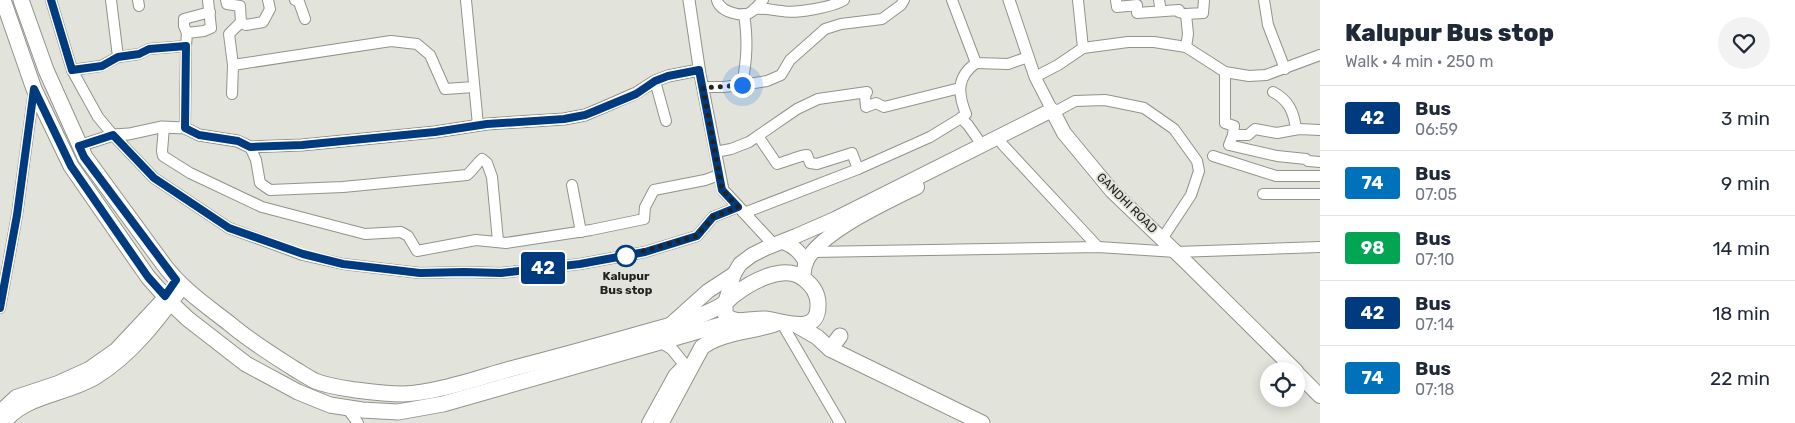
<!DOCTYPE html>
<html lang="en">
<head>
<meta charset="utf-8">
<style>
  :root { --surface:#fff; --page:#f2f2f3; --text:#1f2937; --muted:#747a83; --line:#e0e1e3 }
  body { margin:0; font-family:Rubik,sans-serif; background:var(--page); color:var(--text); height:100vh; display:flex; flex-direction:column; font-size:19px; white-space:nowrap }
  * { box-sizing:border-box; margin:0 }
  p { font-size:16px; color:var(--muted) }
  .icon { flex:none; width:28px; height:28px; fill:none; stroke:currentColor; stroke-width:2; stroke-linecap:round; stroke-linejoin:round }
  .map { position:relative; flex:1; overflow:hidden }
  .details { display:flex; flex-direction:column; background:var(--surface); width:475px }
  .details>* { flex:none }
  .badge { padding:0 10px; border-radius:4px; font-size:18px; line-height:32px }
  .controls { position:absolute; left:1260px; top:362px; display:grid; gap:10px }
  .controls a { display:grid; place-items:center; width:45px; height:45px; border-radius:50%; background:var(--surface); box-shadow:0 2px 12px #0003; font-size:25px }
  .you { position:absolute; width:25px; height:25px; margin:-12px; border:4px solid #fff; border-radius:50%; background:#1a73e8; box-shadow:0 0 0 8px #1a73e833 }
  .map>.badge { position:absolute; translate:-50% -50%; box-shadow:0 0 0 2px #fff }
  .round { display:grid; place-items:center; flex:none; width:52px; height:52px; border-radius:26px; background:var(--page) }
  .head { display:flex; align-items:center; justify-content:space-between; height:85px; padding:0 25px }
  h1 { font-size:24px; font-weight:800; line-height:38px }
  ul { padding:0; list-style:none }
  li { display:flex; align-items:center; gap:15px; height:65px; padding:0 25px; border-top:1px solid var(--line) }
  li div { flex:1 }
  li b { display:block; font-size:19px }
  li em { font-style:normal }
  li .badge { min-width:55px; font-weight:700; text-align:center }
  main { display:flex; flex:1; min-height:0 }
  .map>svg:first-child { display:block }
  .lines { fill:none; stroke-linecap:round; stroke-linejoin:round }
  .minor-casing { stroke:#92938b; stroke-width:12 }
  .tertiary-casing { stroke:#92938b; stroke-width:13 }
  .secondary-casing { stroke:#92938b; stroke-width:16 }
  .primary-casing { stroke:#92938b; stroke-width:17 }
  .minor { stroke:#fff; stroke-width:10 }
  .tertiary { stroke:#fff; stroke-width:11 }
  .secondary { stroke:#fff; stroke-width:14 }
  .primary { stroke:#fff; stroke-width:15 }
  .line-casing { stroke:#fff; stroke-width:11 }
  .line { stroke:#003b80; stroke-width:8 }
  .walk { stroke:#22221f; stroke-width:5; stroke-dasharray:0 9 }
  .stop-dot { fill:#fff; stroke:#003b80; stroke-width:2.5 }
  .labels { text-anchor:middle; stroke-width:4; stroke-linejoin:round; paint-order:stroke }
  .street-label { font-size:12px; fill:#22221f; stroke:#e2e3da }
  .stop-label { font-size:12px; font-weight:bold; fill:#22221f; stroke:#e2e3da }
</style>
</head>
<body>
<main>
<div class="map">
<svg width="1320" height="423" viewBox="0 0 1320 423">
  <rect width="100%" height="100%" fill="#e2e3da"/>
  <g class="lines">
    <defs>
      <g id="minor">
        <polyline points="51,0 72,70 98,117 113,135 154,178 229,228 303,255 343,264 420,273 464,272 501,273 580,264 645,252 697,236 713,217 738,207"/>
        <polyline points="111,0 118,57"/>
        <polyline points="138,0 139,6"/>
        <polyline points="226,0 227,4 240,6 241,23 246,25 263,22 270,9 268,0"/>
        <polyline points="295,0 299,2 305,19"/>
        <polyline points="466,0 478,125"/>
        <path d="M717 0C720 12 743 18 751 12 756 9 759 4 763 0"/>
        <path d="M952 0 976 63C956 77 958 94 966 114L961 118"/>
        <polyline points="1078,0 1083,48"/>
        <polyline points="1116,0 1117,7 1137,5 1137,13 1179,10 1179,12 1186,14"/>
        <polyline points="1159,0 1161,11"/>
        <polyline points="1264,0 1268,25 1285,69"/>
        <path d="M754 9C765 8 771 10 782 11 795 14 833 7 844 0"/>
        <polyline points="187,33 184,26 184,19 210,12"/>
        <polyline points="1186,47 1188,34 1186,14 1203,13 1204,0"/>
        <polyline points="976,63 1008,64 1028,57"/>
        <polyline points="233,65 391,41 417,44 430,55 445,89 474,87"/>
        <polyline points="72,70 101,66 118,57 139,54 149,49 186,46 187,33 204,31 211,28 208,0"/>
        <polyline points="1225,72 1225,123 1234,126 1233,135 1229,145 1277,156 1306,159 1308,161 1320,162"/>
        <polyline points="1035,77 1058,65 1083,48 1128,42 1154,42 1186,47 1225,72 1249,76 1266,75 1320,55"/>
        <polyline points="655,81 666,121"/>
        <polyline points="742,85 767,81 781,75 790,60 825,29 841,24 882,19 901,5 904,0"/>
        <path d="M703 87H723L742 85C747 59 748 40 744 14"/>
        <path d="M1273 92C1289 100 1294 113 1296 129"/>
        <polyline points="232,94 233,65 229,34 241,22"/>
        <polyline points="1053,113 1075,101 1105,100 1144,108 1174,129 1197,161 1199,171 1191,195 1162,239"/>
        <polyline points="164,127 162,151 163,156 190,173 262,207 365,234 401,232 408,236 417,251 476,240 506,243 591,230 644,219 645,207 654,190 705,180 719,175"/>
        <polyline points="185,128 186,46"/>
        <polyline points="1233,135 1248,135 1255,129 1277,133 1299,129 1320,130"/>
        <polyline points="1002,144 1098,247"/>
        <path d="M250 147 256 160 260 183 270 190 343 187 467 175C473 170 476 164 482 159L487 163 492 177 498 241"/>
        <polyline points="715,152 731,149 749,142 797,109 818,99 867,92 865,96 866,107 876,103 884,107 960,88"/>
        <polyline points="1213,156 1276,176 1320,176"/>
        <polyline points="858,169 930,137 961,118 968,125 982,145"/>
        <polyline points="572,185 581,232"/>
        <polyline points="1263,194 1320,194"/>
        <path d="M744 213 858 169 852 153 817 164 810 163 807 155C801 155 785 162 777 164L758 136"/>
        <polyline points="813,252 1098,247 1176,252 1320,247"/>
        <polyline points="0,308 17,215 34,90"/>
        <polyline points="781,322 840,423"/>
        <polyline points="346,407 358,423"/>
        <polyline points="647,423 674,374 684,364"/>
      </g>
      <g id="tertiary">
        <polyline points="689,0 700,74 723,190 774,245"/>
        <polyline points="1009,0 1035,77 1052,110"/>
        <polyline points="79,146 113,135 129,134 161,127 185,128 199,135 237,141 250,147 302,145 435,132 487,124 564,119 585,115 604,107 636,93 655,81 668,76 699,70"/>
        <polyline points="661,342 672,349 684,364"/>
      </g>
      <g id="secondary">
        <path d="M783 242C794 246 801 252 806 263"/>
        <path d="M803 278C804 273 804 267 806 262 820 232 887 202 917 187"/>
        <polyline points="725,303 734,274 740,264 752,255 766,248 796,236 835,219 1052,110 1064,133 1112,191 1186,262 1296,371"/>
        <polyline points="669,326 708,291 734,274"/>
        <polyline points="1296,372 1320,396"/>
        <polyline points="0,412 16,397 58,383 89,369 116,350 161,302"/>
        <path d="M4 423C25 395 67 395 96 377 132 355 158 320 183 286"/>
      </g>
      <g id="primary">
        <polyline points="3,0 34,89 71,166 148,277 171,303 188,319 246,364 298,392 330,405 362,410 398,412 443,404 702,330 736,321"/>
        <path d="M21 0 46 70 85 157 164 265C182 289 207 306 230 324 250 341 271 354 293 368 300 372 307 377 315 381 327 386 343 388 356 390 371 392 387 394 403 394 438 393 483 376 518 367 565 355 611 342 657 329 676 324 709 314 725 303 728 301 731 297 734 295 751 282 784 263 804 279 812 285 818 294 818 304 819 337 783 321 765 319 752 318 734 326 725 314V303"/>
        <polyline points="798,326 817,337 830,349 982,423"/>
        <polyline points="830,349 840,336"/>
        <path d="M661 423 702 347C722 332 751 332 775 324"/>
      </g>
    </defs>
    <use href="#minor" class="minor-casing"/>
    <use href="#tertiary" class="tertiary-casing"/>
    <use href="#secondary" class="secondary-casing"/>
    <use href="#primary" class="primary-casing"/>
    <use href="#minor" class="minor"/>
    <use href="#tertiary" class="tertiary"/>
    <use href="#secondary" class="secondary"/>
    <use href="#primary" class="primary"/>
  </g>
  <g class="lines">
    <defs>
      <polyline id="line" points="0,308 17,215 34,89 71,166 148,277 165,296 176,280 84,157 79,146 113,135 154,178 229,228 303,254 343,264 420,273 464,272 501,273 580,264 645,252 697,236 713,217 738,207 722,190 699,70 668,76 655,81 636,94 595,111 585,115 564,119 487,124 435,132 302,145 250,147 238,141 199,135 185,128 186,46 149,49 139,54 118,57 102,66 72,70 51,0"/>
    </defs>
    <use href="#line" class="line-casing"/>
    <use href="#line" class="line"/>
    <polyline class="walk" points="626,256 697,236 713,217 738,207 722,190 703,88 742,85"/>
  </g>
  <circle class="stop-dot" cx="626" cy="256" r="10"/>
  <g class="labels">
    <g class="street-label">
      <text transform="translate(1127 203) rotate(45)" y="4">GANDHI ROAD</text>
    </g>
    <g class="stop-label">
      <text x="626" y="280">Kalupur<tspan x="626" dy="14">Bus stop</tspan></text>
    </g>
  </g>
</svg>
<div class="controls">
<a><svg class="icon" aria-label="locate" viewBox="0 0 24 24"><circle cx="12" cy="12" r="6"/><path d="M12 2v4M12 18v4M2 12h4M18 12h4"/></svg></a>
</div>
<div class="you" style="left:742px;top:85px"></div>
<b class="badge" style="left:543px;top:268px;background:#003b80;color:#fff">42</b>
</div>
<section class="details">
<div class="head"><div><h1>Kalupur Bus stop</h1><p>Walk · 4 min · 250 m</p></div><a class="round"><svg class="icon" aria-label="heart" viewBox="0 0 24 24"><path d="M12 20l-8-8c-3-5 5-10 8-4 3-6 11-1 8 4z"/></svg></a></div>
<ul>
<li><span class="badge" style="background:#003b80;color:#fff">42</span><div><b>Bus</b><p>06:59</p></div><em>3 min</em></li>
<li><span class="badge" style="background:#0072bc;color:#fff">74</span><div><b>Bus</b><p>07:05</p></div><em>9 min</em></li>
<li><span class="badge" style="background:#00a651;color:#fff">98</span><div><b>Bus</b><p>07:10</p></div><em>14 min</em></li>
<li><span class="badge" style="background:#003b80;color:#fff">42</span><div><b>Bus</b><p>07:14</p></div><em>18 min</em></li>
<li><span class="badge" style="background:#0072bc;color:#fff">74</span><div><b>Bus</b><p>07:18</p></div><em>22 min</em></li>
</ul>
</section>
</main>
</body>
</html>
